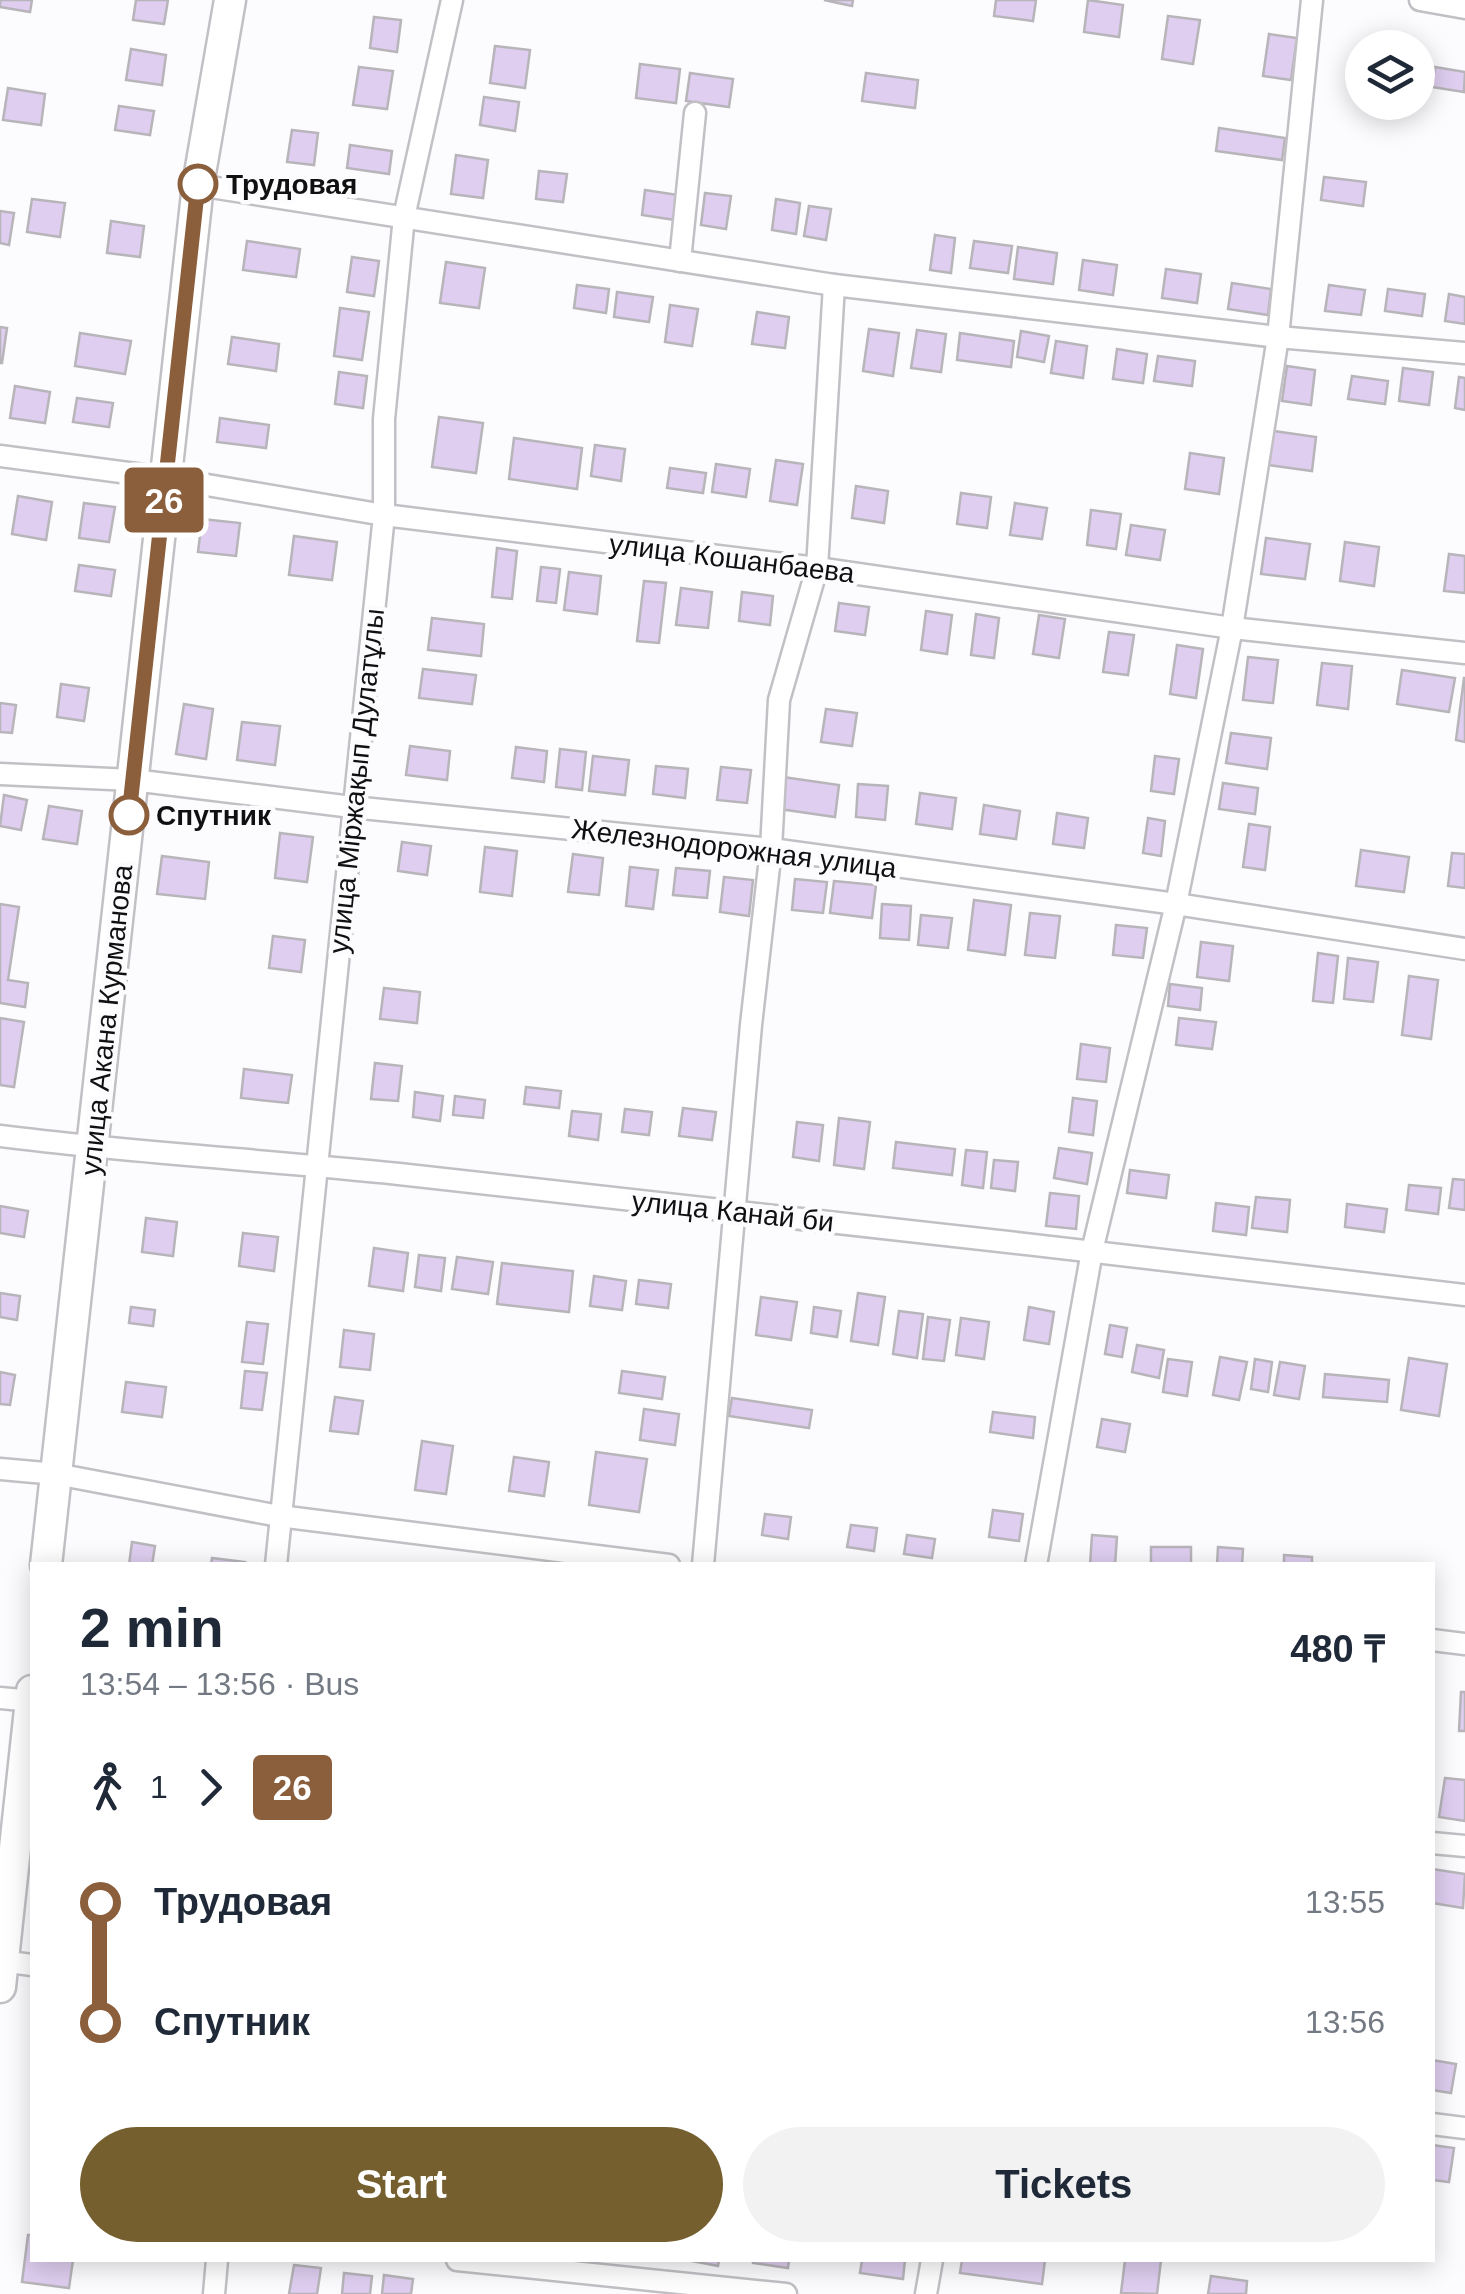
<!DOCTYPE html>
<html lang="en">
<head>
<meta charset="utf-8">
<style>
  :root { --surface:#fff; --page:#f2f2f3; --text:#1f2937; --muted:#747a83; --accent:#755f2f }
  body { margin:0; font-family:Arial,sans-serif; background:var(--page); color:var(--text); height:100vh; display:flex; flex-direction:column; font-size:38px; white-space:nowrap }
  * { box-sizing:border-box; margin:0 }
  p { font-size:32px; color:var(--muted) }
  .icon { flex:none; width:55px; height:55px; fill:none; stroke:currentColor; stroke-width:2; stroke-linecap:round; stroke-linejoin:round }
  .map { position:relative; flex:1; overflow:hidden }
  .side { position:absolute; left:30px; top:1562px; width:1405px; height:700px; display:flex; flex-direction:column; background:var(--surface); border-radius:0px; box-shadow:0 5px 25px #0003 }
  .side>* { flex:none }
  .badge { padding:0 20px; border-radius:8px; font-size:35px; line-height:65px }
  .buttons { position:absolute; left:1345px; top:30px; display:grid; gap:20px }
  .buttons a { display:grid; place-items:center; width:90px; height:90px; border-radius:50%; background:var(--surface); box-shadow:0 5px 25px #0003; font-size:50px }
  .map>.badge { position:absolute; translate:-50% -50%; box-shadow:0 0 0 5px #fff }
  .legs { display:flex; align-items:center; gap:15px; height:110px; padding:0 50px; font-size:32px }
  .legs p { margin-inline-start:auto }
  .summary { display:flex; align-items:center; justify-content:space-between; height:170px; padding:0 50px }
  h1 { font-size:55px; font-weight:700; line-height:75px }
  .action { display:flex; gap:20px; margin-top:auto; padding:20px 50px }
  .action a { flex:1; height:115px; border-radius:60px; background:var(--accent); color:#fff; font-size:40px; font-weight:700; line-height:115px; text-align:center }
  .action a+a { background:var(--page); color:var(--text) }
  ul { padding:0 50px; list-style:none }
  li { display:flex; align-items:center; gap:35px; height:120px; font-size:38px }
  li i { display:grid; place-items:center; width:15px; height:100%; margin:0 12px; background:currentColor }
  li i::after { content:''; width:25px; height:25px; margin:-12px; border:8px solid; border-radius:50%; background:var(--surface) }
  li p { margin-inline-start:auto }
  li:first-child i { background:linear-gradient(#0000 50%,currentColor 0) }
  li:last-child i { background:linear-gradient(currentColor 50%,#0000 0) }
  .map>svg:first-child { display:block }
  .building { fill:#dfcef0; stroke:#b8b5ba; stroke-width:2.5 }
  .lines { fill:none; stroke-linecap:round; stroke-linejoin:round }
  .minor-casing { stroke:#c3c0c5; stroke-width:25 }
  .secondary-casing { stroke:#c3c0c5; stroke-width:35 }
  .minor { stroke:#fff; stroke-width:20 }
  .secondary { stroke:#fff; stroke-width:30 }
  .line-1-casing { stroke:#fff; stroke-width:22 }
  .line-1 { stroke:#8b5e3c; stroke-width:15 }
  .stop-1-dot { fill:#fff; stroke:#8b5e3c; stroke-width:5 }
  .labels { text-anchor:middle; stroke-width:9; stroke-linejoin:round; paint-order:stroke }
  .stop-label { font-size:28px; font-weight:bold; fill:#111011; stroke:#fcfbfe; text-anchor:start }
  .street-label { font-size:28px; fill:#111011; stroke:#fcfbfe }
</style>
</head>
<body>
<div class="map">
<svg width="1465" height="2294" viewBox="0 0 1465 2294">
  <rect width="100%" height="100%" fill="#fcfbfe"/>
  <g class="building">
    <polygon points="0,0 32,0 30,12 0,7"/>
    <polygon points="136,0 168,0 164,24 133,20"/>
    <polygon points="824,0 853,0 852,6"/>
    <polygon points="996,0 1036,0 1033,21 994,16"/>
    <polygon points="1088,0 1123,5 1119,37 1084,32"/>
    <polygon points="1168,16 1200,20 1193,64 1162,59"/>
    <polygon points="374,17 401,20 397,52 370,48"/>
    <polygon points="1269,34 1297,38 1291,80 1263,76"/>
    <polygon points="495,46 530,50 525,88 490,83"/>
    <polygon points="131,49 166,55 162,85 126,80"/>
    <polygon points="1357,54 1362,54 1362,82 1353,81"/>
    <polygon points="1418,63 1424,64 1420,91 1418,90"/>
    <polygon points="640,64 680,69 676,103 636,98"/>
    <polygon points="359,67 393,71 387,109 353,105"/>
    <polygon points="1435,67 1465,72 1464,92 1432,87"/>
    <polygon points="690,73 733,79 729,107 686,101"/>
    <polygon points="866,73 918,80 915,108 862,101"/>
    <polygon points="8,88 45,94 41,125 3,120"/>
    <polygon points="484,97 519,102 515,131 480,125"/>
    <polygon points="119,106 154,111 150,135 115,130"/>
    <polygon points="1219,128 1285,138 1282,160 1216,151"/>
    <polygon points="292,130 318,133 314,165 287,162"/>
    <polygon points="350,145 392,151 389,174 347,168"/>
    <polygon points="456,155 488,160 483,198 451,194"/>
    <polygon points="539,171 567,174 563,202 536,199"/>
    <polygon points="1324,177 1366,182 1363,206 1321,200"/>
    <polygon points="645,190 678,195 675,220 642,215"/>
    <polygon points="705,193 731,196 726,229 701,225"/>
    <polygon points="32,199 65,203 60,237 27,232"/>
    <polygon points="776,199 800,203 796,234 772,230"/>
    <polygon points="809,206 831,209 826,240 804,236"/>
    <polygon points="0,211 14,213 9,245 0,243"/>
    <polygon points="111,221 144,226 140,257 107,253"/>
    <polygon points="935,235 955,238 951,273 930,270"/>
    <polygon points="247,241 300,249 296,277 243,270"/>
    <polygon points="974,241 1012,246 1008,273 970,268"/>
    <polygon points="1018,247 1057,253 1053,284 1014,279"/>
    <polygon points="352,257 379,261 374,296 347,292"/>
    <polygon points="1083,260 1117,265 1113,295 1079,290"/>
    <polygon points="446,262 485,268 479,308 440,303"/>
    <polygon points="1166,269 1201,274 1197,303 1162,298"/>
    <polygon points="1232,283 1271,289 1268,315 1228,309"/>
    <polygon points="577,285 609,289 606,313 574,308"/>
    <polygon points="1329,285 1365,290 1361,315 1325,311"/>
    <polygon points="1388,289 1425,294 1422,316 1385,311"/>
    <polygon points="617,292 653,297 649,322 614,317"/>
    <polygon points="1449,294 1465,297 1465,324 1445,321"/>
    <polygon points="670,305 698,309 692,346 665,342"/>
    <polygon points="340,308 369,312 362,360 334,356"/>
    <polygon points="757,312 789,317 785,348 752,344"/>
    <polygon points="0,327 7,328 2,363 0,363"/>
    <polygon points="869,329 899,333 893,376 863,371"/>
    <polygon points="917,330 946,334 941,372 911,368"/>
    <polygon points="1021,331 1049,336 1044,362 1017,357"/>
    <polygon points="80,333 131,341 125,374 75,366"/>
    <polygon points="960,333 1014,341 1011,367 957,360"/>
    <polygon points="232,337 279,344 276,371 228,364"/>
    <polygon points="1056,341 1087,346 1083,378 1051,373"/>
    <polygon points="1117,349 1147,354 1143,383 1113,379"/>
    <polygon points="1158,356 1195,361 1192,386 1154,381"/>
    <polygon points="1287,366 1315,370 1311,405 1282,401"/>
    <polygon points="1403,368 1433,372 1429,405 1399,401"/>
    <polygon points="339,372 367,376 363,408 335,404"/>
    <polygon points="1352,376 1388,381 1385,404 1348,399"/>
    <polygon points="1459,377 1465,378 1465,410 1455,408"/>
    <polygon points="15,386 50,392 45,423 10,418"/>
    <polygon points="77,398 113,403 109,427 73,422"/>
    <polygon points="439,417 483,423 476,473 432,467"/>
    <polygon points="220,418 269,425 266,448 217,442"/>
    <polygon points="1274,431 1316,437 1312,471 1269,465"/>
    <polygon points="514,438 582,448 577,489 509,479"/>
    <polygon points="595,445 625,449 621,481 591,476"/>
    <polygon points="1190,453 1224,458 1219,494 1185,489"/>
    <polygon points="776,460 803,464 797,505 770,501"/>
    <polygon points="716,464 750,469 746,497 712,492"/>
    <polygon points="670,468 706,473 703,493 667,488"/>
    <polygon points="856,486 888,491 884,523 852,518"/>
    <polygon points="961,493 991,497 987,528 957,524"/>
    <polygon points="18,496 52,502 46,540 12,534"/>
    <polygon points="84,503 115,507 109,542 79,538"/>
    <polygon points="1015,503 1047,508 1042,539 1010,535"/>
    <polygon points="1091,510 1121,514 1116,549 1087,545"/>
    <polygon points="202,519 240,523 236,556 198,552"/>
    <polygon points="1131,525 1165,530 1160,560 1126,555"/>
    <polygon points="294,536 337,542 332,580 289,575"/>
    <polygon points="1266,538 1310,544 1305,579 1261,574"/>
    <polygon points="1345,542 1379,547 1374,586 1340,581"/>
    <polygon points="497,548 517,551 512,599 492,597"/>
    <polygon points="1449,554 1465,556 1465,593 1444,591"/>
    <polygon points="79,565 115,570 111,596 75,591"/>
    <polygon points="541,567 560,569 556,603 537,601"/>
    <polygon points="569,572 601,576 597,614 564,610"/>
    <polygon points="644,581 666,583 659,643 637,641"/>
    <polygon points="681,588 712,592 708,628 676,625"/>
    <polygon points="742,592 773,596 770,625 739,621"/>
    <polygon points="839,603 869,607 865,635 835,631"/>
    <polygon points="926,611 952,615 947,654 921,650"/>
    <polygon points="976,614 999,618 994,658 971,655"/>
    <polygon points="1039,615 1065,619 1059,658 1033,654"/>
    <polygon points="432,618 484,624 481,656 428,650"/>
    <polygon points="1109,632 1134,635 1128,675 1103,672"/>
    <polygon points="1177,645 1203,649 1196,698 1170,694"/>
    <polygon points="1248,657 1278,660 1273,703 1243,700"/>
    <polygon points="1322,663 1352,666 1348,709 1317,705"/>
    <polygon points="423,669 476,675 472,704 419,698"/>
    <polygon points="1402,670 1455,678 1449,712 1397,704"/>
    <polygon points="1464,678 1465,678 1465,742 1456,740"/>
    <polygon points="61,684 89,688 84,721 57,717"/>
    <polygon points="0,703 16,705 12,733 0,732"/>
    <polygon points="184,704 213,709 206,759 176,754"/>
    <polygon points="826,709 857,713 852,746 821,742"/>
    <polygon points="242,722 280,726 275,765 237,760"/>
    <polygon points="1231,733 1271,738 1267,769 1226,763"/>
    <polygon points="410,746 450,751 447,780 406,775"/>
    <polygon points="516,747 547,751 544,782 512,778"/>
    <polygon points="560,749 586,752 582,790 556,787"/>
    <polygon points="593,756 629,760 625,795 589,791"/>
    <polygon points="1155,756 1179,759 1174,794 1151,791"/>
    <polygon points="656,766 688,769 685,798 653,794"/>
    <polygon points="721,767 751,770 747,803 717,800"/>
    <polygon points="783,777 839,785 835,817 779,809"/>
    <polygon points="1223,783 1258,788 1255,814 1219,809"/>
    <polygon points="858,784 888,786 885,820 856,817"/>
    <polygon points="920,793 956,798 952,829 916,824"/>
    <polygon points="4,795 27,800 21,830 0,826"/>
    <polygon points="984,805 1020,811 1016,839 980,834"/>
    <polygon points="49,806 82,811 77,844 43,839"/>
    <polygon points="1057,813 1088,818 1084,848 1053,844"/>
    <polygon points="1148,818 1165,821 1161,856 1143,853"/>
    <polygon points="1249,824 1270,827 1265,870 1243,867"/>
    <polygon points="280,833 313,837 307,882 275,878"/>
    <polygon points="402,842 431,846 427,875 398,871"/>
    <polygon points="485,847 517,851 512,896 480,892"/>
    <polygon points="1361,850 1409,857 1404,892 1356,886"/>
    <polygon points="1452,853 1465,854 1465,888 1448,886"/>
    <polygon points="573,854 603,858 599,895 568,892"/>
    <polygon points="162,856 209,862 205,899 157,894"/>
    <polygon points="630,867 658,870 653,909 626,906"/>
    <polygon points="676,868 710,871 707,898 673,895"/>
    <polygon points="724,877 753,880 749,916 720,912"/>
    <polygon points="795,879 827,882 823,913 792,910"/>
    <polygon points="834,881 876,885 872,918 830,913"/>
    <polygon points="974,900 1011,905 1005,955 968,950"/>
    <polygon points="0,904 19,907 8,980 28,983 25,1007 0,1003"/>
    <polygon points="882,904 911,906 909,940 880,938"/>
    <polygon points="1030,913 1060,916 1055,958 1025,955"/>
    <polygon points="921,915 952,918 948,948 918,945"/>
    <polygon points="1116,925 1147,928 1143,958 1113,955"/>
    <polygon points="273,936 305,940 301,972 269,968"/>
    <polygon points="1201,942 1233,946 1229,981 1197,977"/>
    <polygon points="1318,953 1338,956 1333,1003 1313,1001"/>
    <polygon points="1348,958 1378,962 1373,1002 1344,999"/>
    <polygon points="1409,976 1438,980 1431,1039 1402,1035"/>
    <polygon points="1170,984 1202,988 1200,1010 1168,1006"/>
    <polygon points="384,988 420,992 417,1023 380,1019"/>
    <polygon points="0,1018 24,1022 14,1087 0,1085"/>
    <polygon points="1179,1018 1216,1022 1212,1049 1176,1045"/>
    <polygon points="1081,1044 1110,1048 1106,1082 1077,1079"/>
    <polygon points="375,1063 402,1066 398,1101 371,1099"/>
    <polygon points="244,1069 292,1075 288,1103 241,1098"/>
    <polygon points="526,1087 561,1091 559,1108 524,1104"/>
    <polygon points="415,1092 443,1096 440,1121 413,1117"/>
    <polygon points="455,1096 485,1100 483,1118 453,1115"/>
    <polygon points="1073,1098 1097,1101 1093,1135 1069,1132"/>
    <polygon points="683,1108 716,1112 712,1140 679,1136"/>
    <polygon points="625,1109 652,1112 649,1135 622,1132"/>
    <polygon points="572,1111 601,1114 598,1140 569,1136"/>
    <polygon points="839,1118 870,1122 864,1169 834,1165"/>
    <polygon points="797,1122 823,1125 819,1161 793,1157"/>
    <polygon points="896,1142 955,1149 952,1175 893,1168"/>
    <polygon points="1059,1148 1092,1153 1087,1184 1054,1178"/>
    <polygon points="966,1150 987,1152 983,1188 962,1185"/>
    <polygon points="994,1160 1018,1162 1015,1191 991,1188"/>
    <polygon points="1130,1170 1169,1175 1166,1198 1127,1193"/>
    <polygon points="1453,1179 1465,1180 1465,1210 1449,1208"/>
    <polygon points="1409,1185 1441,1188 1438,1214 1406,1210"/>
    <polygon points="1050,1193 1079,1196 1076,1229 1046,1226"/>
    <polygon points="1256,1197 1290,1200 1287,1232 1252,1228"/>
    <polygon points="1216,1203 1249,1207 1246,1235 1213,1231"/>
    <polygon points="1347,1204 1387,1209 1384,1232 1345,1227"/>
    <polygon points="0,1206 28,1211 24,1237 0,1233"/>
    <polygon points="146,1218 177,1222 173,1256 142,1252"/>
    <polygon points="243,1233 278,1237 274,1271 239,1266"/>
    <polygon points="374,1248 408,1253 403,1291 369,1286"/>
    <polygon points="419,1255 445,1258 441,1291 415,1287"/>
    <polygon points="457,1257 493,1262 488,1294 452,1289"/>
    <polygon points="502,1263 573,1271 569,1312 497,1304"/>
    <polygon points="594,1276 626,1281 622,1310 590,1306"/>
    <polygon points="639,1280 671,1284 668,1308 636,1304"/>
    <polygon points="0,1293 20,1296 17,1320 0,1317"/>
    <polygon points="858,1293 885,1297 878,1345 851,1341"/>
    <polygon points="761,1297 797,1302 791,1340 756,1335"/>
    <polygon points="131,1307 155,1310 153,1326 129,1323"/>
    <polygon points="814,1307 841,1311 837,1337 811,1333"/>
    <polygon points="1029,1307 1054,1312 1049,1344 1024,1340"/>
    <polygon points="899,1311 923,1314 917,1358 893,1354"/>
    <polygon points="928,1317 950,1320 944,1361 923,1359"/>
    <polygon points="961,1318 989,1322 984,1359 956,1355"/>
    <polygon points="247,1322 268,1324 263,1364 242,1362"/>
    <polygon points="1110,1325 1127,1328 1122,1357 1105,1354"/>
    <polygon points="344,1330 374,1334 370,1370 340,1367"/>
    <polygon points="1137,1345 1164,1350 1159,1378 1132,1372"/>
    <polygon points="1220,1357 1247,1362 1239,1400 1213,1395"/>
    <polygon points="1409,1358 1447,1364 1439,1416 1401,1410"/>
    <polygon points="1168,1359 1192,1362 1187,1396 1163,1392"/>
    <polygon points="1255,1359 1272,1362 1268,1392 1251,1389"/>
    <polygon points="1280,1362 1305,1366 1299,1399 1274,1395"/>
    <polygon points="245,1371 267,1373 262,1410 241,1408"/>
    <polygon points="622,1371 665,1377 662,1399 619,1393"/>
    <polygon points="0,1372 15,1375 10,1405 0,1404"/>
    <polygon points="1325,1374 1389,1380 1387,1402 1323,1397"/>
    <polygon points="126,1382 166,1387 162,1417 122,1412"/>
    <polygon points="335,1397 363,1401 358,1434 330,1431"/>
    <polygon points="732,1398 812,1410 809,1428 729,1416"/>
    <polygon points="644,1409 679,1414 675,1445 640,1440"/>
    <polygon points="993,1412 1035,1417 1033,1438 990,1432"/>
    <polygon points="1102,1419 1130,1424 1125,1452 1097,1447"/>
    <polygon points="422,1441 453,1446 446,1494 415,1490"/>
    <polygon points="596,1452 647,1459 639,1512 589,1505"/>
    <polygon points="514,1457 549,1462 544,1496 509,1491"/>
    <polygon points="993,1510 1023,1514 1019,1541 989,1537"/>
    <polygon points="765,1514 791,1517 788,1539 762,1535"/>
    <polygon points="851,1525 877,1528 874,1551 847,1547"/>
    <polygon points="907,1535 935,1539 932,1558 904,1554"/>
    <polygon points="1092,1535 1117,1537 1115,1565 1090,1565"/>
    <polygon points="132,1542 155,1546 152,1565 129,1565"/>
    <rect x="1151" y="1547" width="40" height="18"/>
    <polygon points="1218,1547 1243,1549 1242,1565 1217,1565"/>
    <polygon points="1284,1555 1312,1557 1312,1565 1284,1565"/>
    <polygon points="212,1558 245,1562 244,1565 211,1565"/>
    <polygon points="1461,1692 1465,1692 1465,1731 1459,1731"/>
    <polygon points="1445,1778 1465,1780 1465,1821 1439,1817"/>
    <polygon points="1432,1869 1465,1874 1463,1908 1432,1903"/>
    <polygon points="1432,2060 1456,2064 1451,2093 1432,2090"/>
    <polygon points="1432,2145 1454,2148 1449,2182 1432,2180"/>
    <polygon points="28,2235 32,2235 32,2260 73,2260 69,2288 22,2282"/>
    <polygon points="687,2260 719,2260 718,2266"/>
    <polygon points="753,2260 789,2260 788,2268 753,2263"/>
    <polygon points="862,2260 905,2260 903,2279 860,2273"/>
    <polygon points="962,2260 1045,2260 1042,2284 960,2273"/>
    <polygon points="1125,2260 1161,2260 1157,2294 1121,2293"/>
    <polygon points="294,2265 321,2268 317,2294 289,2294"/>
    <polygon points="344,2273 372,2276 370,2294 342,2294"/>
    <polygon points="384,2275 413,2279 411,2294 382,2294"/>
    <polygon points="1211,2276 1247,2281 1246,2294 1208,2294"/>
  </g>
  <g class="lines">
    <defs>
      <g id="minor">
        <polyline points="1420,0 1465,8"/>
        <polyline points="198,185 834,285 1278,337 1465,353"/>
        <polyline points="680,261 695,113"/>
        <polyline points="0,456 166,478 384,515 817,568 1232,628 1465,653"/>
        <polyline points="0,774 133,780 352,807 771,849 1176,904 1465,949"/>
        <path d="M0 1136C133 1153 266 1160 399 1174 754 1213 1110 1253 1465 1295"/>
        <polyline points="0,1469 56,1474 279,1516 669,1565"/>
        <polyline points="276,1565 384,515 384,419 404,217 452,0"/>
        <polyline points="703,1565 751,1025 771,849 779,700 817,568 834,285"/>
        <polyline points="1036,1565 1092,1251 1176,904 1232,628 1278,337 1312,0"/>
        <polyline points="1432,1640 1465,1644"/>
        <polyline points="0,1698 32,1701"/>
        <polyline points="1432,1843 1465,1846"/>
        <polyline points="0,1961 32,1965"/>
        <polyline points="1432,2124 1465,2128"/>
        <polyline points="457,2260 786,2294"/>
        <polyline points="214,2294 217,2260"/>
        <polyline points="926,2294 932,2260"/>
      </g>
      <g id="secondary">
        <polyline points="46,1565 198,185 230,0"/>
        <polyline points="0,1987 32,1691"/>
      </g>
    </defs>
    <use href="#minor" class="minor-casing"/>
    <use href="#secondary" class="secondary-casing"/>
    <use href="#minor" class="minor"/>
    <use href="#secondary" class="secondary"/>
  </g>
  <g class="lines">
    <defs>
      <polyline id="line-1" points="129,815 198,184"/>
    </defs>
    <use href="#line-1" class="line-1-casing"/>
    <use href="#line-1" class="line-1"/>
  </g>
  <g class="stop-1-dot">
    <circle cx="198" cy="184" r="18"/>
    <circle cx="129" cy="815" r="18"/>
  </g>
  <g class="labels">
    <g class="stop-label">
      <text x="226" y="194">Трудовая</text>
      <text x="156" y="825">Спутник</text>
    </g>
    <g class="street-label">
      <text transform="translate(732 558) rotate(7)" y="10">улица Кошанбаева</text>
      <text transform="translate(356 781) rotate(-84)" y="10">улица Міржақып Дулатұлы</text>
      <text transform="translate(734 848) rotate(7)" y="10">Железнодорожная улица</text>
      <text transform="translate(106 1020) rotate(-84)" y="10">улица Акана Курманова</text>
      <text transform="translate(733 1211) rotate(6)" y="10">улица Канай би</text>
    </g>
  </g>
</svg>
<div class="buttons">
<a><svg class="icon" aria-label="layers" viewBox="0 0 24 24"><path d="M12 4l9 5-9 5-9-5zM3 14l9 5 9-5"/></svg></a>
</div>
<b class="badge" style="left:164px;top:500px;background:#8b5e3c;color:#fff">26</b>
<section class="side">
<div class="summary"><div><h1>2 min</h1><p>13:54 – 13:56 · Bus</p></div><b>480 ₸</b></div>
<div class="legs"><svg class="icon" aria-label="walk" viewBox="0 0 24 24"><circle cx="13" cy="4" r="2"/><path d="M13 8l-2 6 4 7M11 14l-3 7M7 12l3-4h3l4 4"/></svg>1<svg class="icon" aria-label="forward" viewBox="0 0 24 24"><path d="M9 5l7 7-7 7"/></svg><b class="badge" style="background:#8b5e3c;color:#fff">26</b></div>
<ul>
<li><i style="color:#8b5e3c"></i><b>Трудовая</b><p>13:55</p></li>
<li><i style="color:#8b5e3c"></i><b>Спутник</b><p>13:56</p></li>
</ul>
<div class="action"><a>Start</a><a>Tickets</a></div>
</section>
</div>
</body>
</html>
